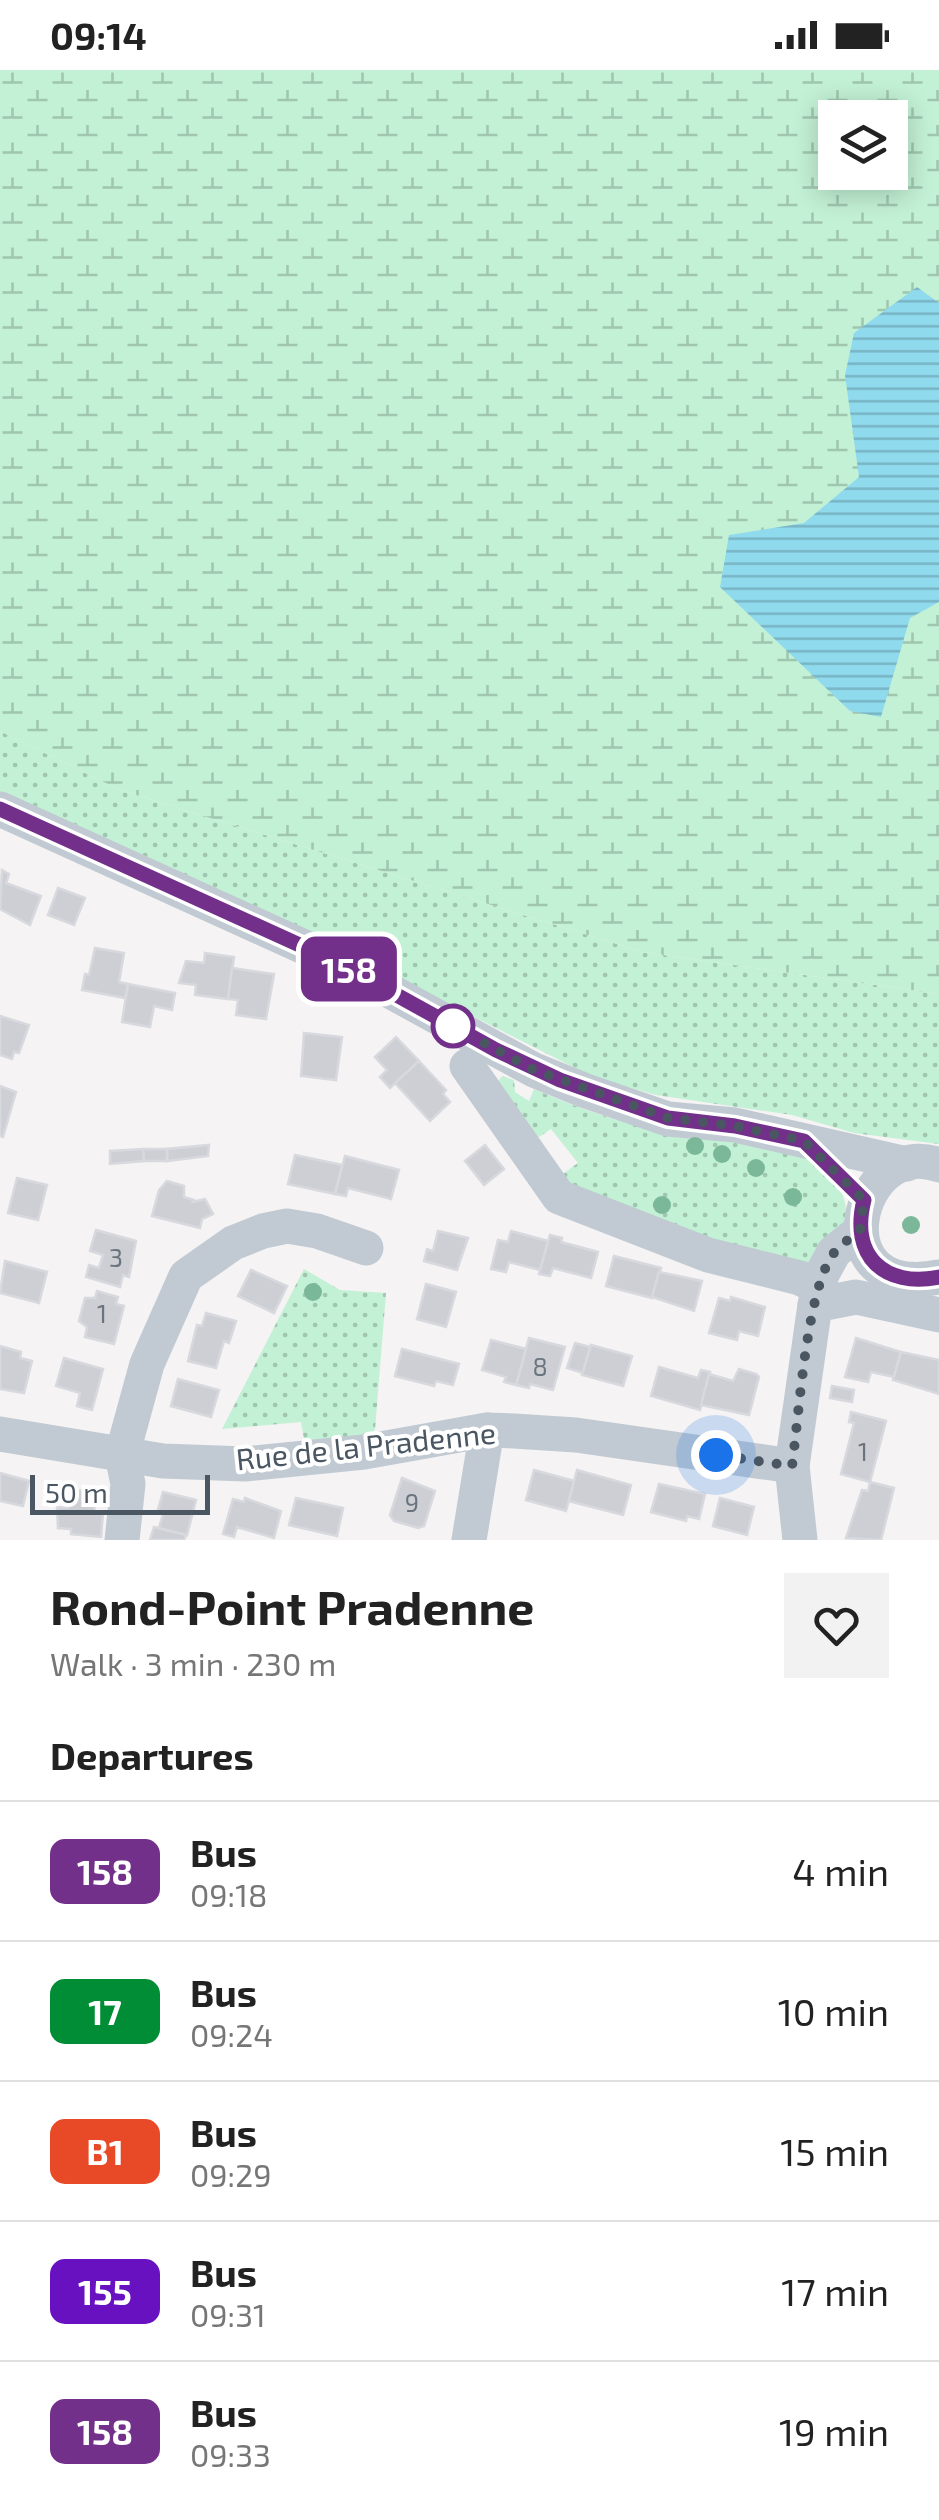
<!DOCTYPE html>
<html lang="en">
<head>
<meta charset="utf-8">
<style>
  :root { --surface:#fff; --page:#f2f2f2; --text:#222; --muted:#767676; --line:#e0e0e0 }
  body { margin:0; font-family:"Exo 2",sans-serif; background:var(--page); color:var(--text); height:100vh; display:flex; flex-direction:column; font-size:38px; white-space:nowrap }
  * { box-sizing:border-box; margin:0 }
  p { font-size:32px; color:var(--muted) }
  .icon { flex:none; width:55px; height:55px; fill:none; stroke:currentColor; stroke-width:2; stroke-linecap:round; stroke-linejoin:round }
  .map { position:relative; height:1470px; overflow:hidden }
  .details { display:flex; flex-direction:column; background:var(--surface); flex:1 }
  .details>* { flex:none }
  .badge { padding:0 20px; border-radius:15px; font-size:35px; line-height:65px }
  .controls { position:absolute; left:818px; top:30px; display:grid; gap:20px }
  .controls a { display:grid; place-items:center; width:90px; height:90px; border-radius:0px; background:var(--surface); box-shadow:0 5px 25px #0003; font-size:50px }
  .scale { position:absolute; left:30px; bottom:25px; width:180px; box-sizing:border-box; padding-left:10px; border:5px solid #4a5661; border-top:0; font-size:28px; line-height:35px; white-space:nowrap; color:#4a5661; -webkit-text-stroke:8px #fff; paint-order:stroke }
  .you { position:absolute; width:50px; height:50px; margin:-25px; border:8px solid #fff; border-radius:50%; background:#1a73e8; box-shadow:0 0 0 15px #1a73e833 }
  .map>.badge { position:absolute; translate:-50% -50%; box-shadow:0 0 0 5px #fff }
  h2 { padding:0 50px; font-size:38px; line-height:90px }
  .round { display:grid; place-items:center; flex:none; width:105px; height:105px; border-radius:0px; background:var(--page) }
  .summary { display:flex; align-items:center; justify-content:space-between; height:170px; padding:0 50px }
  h1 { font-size:48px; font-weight:700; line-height:75px }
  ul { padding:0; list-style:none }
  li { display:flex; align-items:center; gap:30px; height:140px; padding:0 50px; border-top:2px solid var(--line) }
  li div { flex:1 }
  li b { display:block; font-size:38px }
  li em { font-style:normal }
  li .badge { min-width:110px; font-weight:700; text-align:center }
  .status { display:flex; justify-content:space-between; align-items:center; height:70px; padding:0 50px; background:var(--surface); direction:ltr }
  .status svg { height:28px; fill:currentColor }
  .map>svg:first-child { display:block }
  .grass { fill:url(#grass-dots) }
  .wetland { fill:url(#wetland-marsh); fill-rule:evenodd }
  .water { fill:url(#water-rules) }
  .building { fill:#cdcfd5; stroke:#d7d9de; stroke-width:2.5 }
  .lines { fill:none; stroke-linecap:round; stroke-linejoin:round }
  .minor { stroke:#c1cad2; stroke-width:35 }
  .tree { fill:#7bb799 }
  .line-casing { stroke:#fff; stroke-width:22 }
  .line { stroke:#73308a; stroke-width:15 }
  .walk { stroke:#4a5661; stroke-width:10; stroke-dasharray:0 18 }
  .stop-dot { fill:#fff; stroke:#73308a; stroke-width:5 }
  .labels { text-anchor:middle; stroke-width:8; stroke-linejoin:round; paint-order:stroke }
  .number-label { font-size:25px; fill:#6b747e }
  .street-label { font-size:30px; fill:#4a5661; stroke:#fff }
</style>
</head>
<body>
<div class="status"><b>09:14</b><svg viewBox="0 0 49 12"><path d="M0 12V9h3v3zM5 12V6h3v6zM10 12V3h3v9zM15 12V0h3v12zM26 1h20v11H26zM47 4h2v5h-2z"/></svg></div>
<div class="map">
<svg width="939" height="1470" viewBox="0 0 939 1470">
  <defs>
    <pattern id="grass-dots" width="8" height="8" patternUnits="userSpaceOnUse" patternTransform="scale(2.5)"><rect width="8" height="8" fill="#c3f1d5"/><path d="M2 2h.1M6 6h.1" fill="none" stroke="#a0c6b0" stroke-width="1.8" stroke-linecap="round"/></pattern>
    <pattern id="wetland-marsh" width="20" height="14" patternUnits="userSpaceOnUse" patternTransform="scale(2.5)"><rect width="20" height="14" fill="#c3f1d5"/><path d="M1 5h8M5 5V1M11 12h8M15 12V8" fill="none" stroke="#a0c6b0"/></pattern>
    <pattern id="water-rules" width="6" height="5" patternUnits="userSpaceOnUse" patternTransform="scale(2.5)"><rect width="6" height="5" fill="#90daee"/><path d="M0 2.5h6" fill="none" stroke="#78b4c4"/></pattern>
  </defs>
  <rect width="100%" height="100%" fill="#f5f3f3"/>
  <g class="grass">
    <polygon points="0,661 120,720 643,882 939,924 939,1074 854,1063 792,1045 656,1025 595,1008 429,924 0,722"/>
    <path d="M502 1006 514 1010 515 1022 529 1031 534 1019C567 1033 600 1046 635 1055 691 1070 818 1060 843 1126 848 1139 847 1151 841 1163 833 1180 813 1195 800 1208L549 1114 578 1093 551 1059 524 1077 488 1025Z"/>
    <polygon points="304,1199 340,1220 386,1223 375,1360 371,1364 305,1375 301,1352 222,1359"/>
  </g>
  <path class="wetland" d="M0 0H939V924L643 882 120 720 0 661ZM835 48H890V102H835Z"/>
  <polygon class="water" points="917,217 939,233 939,532 910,548 881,647 850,641 720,517 729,465 804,453 859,407 845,305 854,263"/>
  <g class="building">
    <polygon points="2,800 9,804 6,813 41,826 30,855 0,839"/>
    <polygon points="58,818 85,828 74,855 48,845"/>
    <polygon points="95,878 124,883 119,912 128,914 125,928 82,920 85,904 89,905"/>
    <polygon points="205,883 234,887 228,929 195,925 196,915 179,913 186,891 204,893"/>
    <polygon points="232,898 274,904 266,949 236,945 238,930 228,929"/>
    <polygon points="128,914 175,923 172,940 154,936 150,957 122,952"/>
    <polygon points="0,946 29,955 19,983 14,982 12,989 0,985"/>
    <polygon points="304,963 342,967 336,1010 301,1006"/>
    <polygon points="396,967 419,991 390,1018 380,1007 387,1000 375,987"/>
    <polygon points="419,991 446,1020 443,1024 450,1032 430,1051 395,1013"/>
    <polygon points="0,1016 16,1022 3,1067 0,1066"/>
    <polygon points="209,1075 208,1086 167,1091 167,1079"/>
    <polygon points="485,1075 504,1099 484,1115 465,1091"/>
    <polygon points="143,1079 167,1079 167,1091 144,1091"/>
    <polygon points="143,1079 144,1091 110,1094 110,1081"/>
    <polygon points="295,1085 342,1095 335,1124 288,1114"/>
    <polygon points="345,1086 399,1100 391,1129 348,1118 346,1126 335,1124"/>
    <polygon points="17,1108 47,1115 38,1150 8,1143"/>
    <polygon points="167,1111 184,1116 184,1127 194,1130 193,1132 205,1129 213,1144 202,1149 200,1158 152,1146 159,1120"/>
    <polygon points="96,1160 136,1171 129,1207 123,1205 120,1217 86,1207 89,1195 99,1198 103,1185 90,1181"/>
    <polygon points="438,1161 468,1168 457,1200 424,1191 427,1179 433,1181"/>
    <polygon points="511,1161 548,1171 540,1200 509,1192 506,1202 491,1199 498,1170 508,1172"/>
    <polygon points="550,1165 562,1168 561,1172 598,1182 591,1208 553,1198 550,1206 539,1204"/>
    <polygon points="614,1186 661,1198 652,1228 606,1216"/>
    <polygon points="5,1191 47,1202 39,1233 0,1223"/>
    <polygon points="251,1200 287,1216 274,1243 238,1226"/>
    <polygon points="659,1202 702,1211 694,1241 652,1227"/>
    <polygon points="426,1214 456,1222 446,1257 417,1249"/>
    <polygon points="97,1221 118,1227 116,1234 124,1236 114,1274 85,1267 87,1257 79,1251 85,1228 95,1228"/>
    <polygon points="731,1227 765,1237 758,1266 739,1261 737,1270 709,1263 719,1228 730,1231"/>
    <polygon points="206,1243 236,1251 229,1273 224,1271 216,1298 188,1291 197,1255 202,1256"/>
    <polygon points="529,1268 565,1277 553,1320 530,1314 529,1318 516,1315"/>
    <polygon points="856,1268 901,1282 894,1307 871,1302 868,1312 845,1307"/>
    <polygon points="491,1270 526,1279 516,1315 504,1312 506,1307 482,1300"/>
    <polygon points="575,1273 590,1277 583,1303 567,1298"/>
    <polygon points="591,1275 632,1286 623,1316 582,1305"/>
    <polygon points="0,1276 21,1282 20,1288 32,1291 24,1323 0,1319"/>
    <polygon points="402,1279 459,1294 453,1315 436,1311 434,1316 395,1306"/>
    <polygon points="901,1282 939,1290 939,1324 893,1310"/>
    <polygon points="64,1288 103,1299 92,1340 77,1336 80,1323 56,1316"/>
    <polygon points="659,1297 698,1308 701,1300 710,1302 700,1340 651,1326"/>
    <polygon points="739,1299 756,1304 759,1307 749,1345 701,1335 709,1304 733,1311"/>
    <polygon points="178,1309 219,1320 211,1347 171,1336"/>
    <polygon points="832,1316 854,1320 852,1332 830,1328"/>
    <polygon points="851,1342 886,1351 870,1412 841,1404 854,1353 849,1352"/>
    <polygon points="534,1400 574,1411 566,1441 526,1430"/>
    <polygon points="577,1400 631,1415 623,1445 569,1431"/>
    <polygon points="0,1403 29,1411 23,1436 0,1431"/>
    <polygon points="402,1408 435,1421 424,1456 418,1458 394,1451 390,1445"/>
    <polygon points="870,1412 894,1418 881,1470 846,1468 862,1420 868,1421"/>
    <polygon points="659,1414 705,1424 699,1449 687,1446 686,1451 651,1442"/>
    <polygon points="75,1420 96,1421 94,1443 103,1443 101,1467 71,1464 71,1459 58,1458 57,1437 68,1438 68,1433 74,1434"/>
    <polygon points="163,1422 196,1430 187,1465 159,1458 163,1444 157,1443"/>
    <polygon points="245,1428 281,1441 274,1468 237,1457 234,1467 223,1464 233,1429 244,1432"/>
    <polygon points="296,1428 343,1438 337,1466 289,1455"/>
    <polygon points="720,1428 754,1437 747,1465 713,1456"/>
    <polygon points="154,1457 186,1465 184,1470 150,1470"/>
  </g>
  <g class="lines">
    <g class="minor">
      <polyline points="0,739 337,892 534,1000 586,1021 668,1049 735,1055 907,1094"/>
      <polyline points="467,996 559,1127 708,1185 800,1208 820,1218"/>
      <path d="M939 1095C857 1064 816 1231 939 1207"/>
      <polyline points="815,1235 856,1227 939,1245"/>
      <polyline points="0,1364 163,1391 245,1394 364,1382 487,1360 514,1361 576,1365 792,1396"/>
      <polyline points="122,1470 128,1414 122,1385 147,1294 186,1206 233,1173 263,1161 287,1156 317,1161 366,1178"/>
      <polyline points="469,1470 487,1360"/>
      <polyline points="800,1470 792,1396 815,1235 822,1204 834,1182 860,1161"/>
    </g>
  </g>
  <g class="tree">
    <circle cx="695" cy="1076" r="9"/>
    <circle cx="722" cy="1084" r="9"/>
    <circle cx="756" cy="1098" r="9"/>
    <circle cx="793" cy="1127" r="9"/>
    <circle cx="662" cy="1135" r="9"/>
    <circle cx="911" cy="1155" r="9"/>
    <circle cx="313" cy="1222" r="9"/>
  </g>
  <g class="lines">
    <defs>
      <path id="line" d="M0 739 337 892 496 980 560 1010 668 1048 735 1056 804 1071 864 1130C850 1186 884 1218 939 1207"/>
    </defs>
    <use href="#line" class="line-casing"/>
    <use href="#line" class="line"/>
    <path class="walk" d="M453 956 534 1000 668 1048 735 1056 804 1071 864 1130 860 1160C850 1169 838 1176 831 1187 806 1228 799 1345 792 1396L716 1385"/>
  </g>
  <circle class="stop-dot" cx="453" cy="956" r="20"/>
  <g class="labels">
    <g class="number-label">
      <text x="116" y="1197">3</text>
      <text x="102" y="1253">1</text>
      <text x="540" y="1306">8</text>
      <text x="863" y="1391">1</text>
      <text x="412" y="1442">9</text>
    </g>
    <g class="street-label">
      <text transform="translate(366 1377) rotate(-6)" y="10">Rue de la Pradenne</text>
    </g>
  </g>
</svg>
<div class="controls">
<a><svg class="icon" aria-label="layers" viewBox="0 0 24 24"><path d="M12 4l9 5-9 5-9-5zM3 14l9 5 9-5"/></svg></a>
</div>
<div class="scale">50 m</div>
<div class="you" style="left:716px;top:1385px"></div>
<b class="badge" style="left:349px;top:899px;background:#73308a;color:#fff">158</b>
</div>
<section class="details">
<div class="summary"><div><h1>Rond-Point Pradenne</h1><p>Walk · 3 min · 230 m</p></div><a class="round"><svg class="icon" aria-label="heart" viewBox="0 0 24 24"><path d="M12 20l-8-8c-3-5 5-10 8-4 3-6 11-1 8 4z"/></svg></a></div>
<h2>Departures</h2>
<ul>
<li><span class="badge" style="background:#73308a;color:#fff">158</span><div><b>Bus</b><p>09:18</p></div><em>4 min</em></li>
<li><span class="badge" style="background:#008d36;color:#fff">17</span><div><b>Bus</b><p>09:24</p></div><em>10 min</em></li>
<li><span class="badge" style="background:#e84927;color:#fff">B1</span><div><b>Bus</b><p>09:29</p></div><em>15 min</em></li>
<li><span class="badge" style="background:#6711c1;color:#fff">155</span><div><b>Bus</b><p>09:31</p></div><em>17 min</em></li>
<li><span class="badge" style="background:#73308a;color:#fff">158</span><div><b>Bus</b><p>09:33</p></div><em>19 min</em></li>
</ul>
</section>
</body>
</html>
